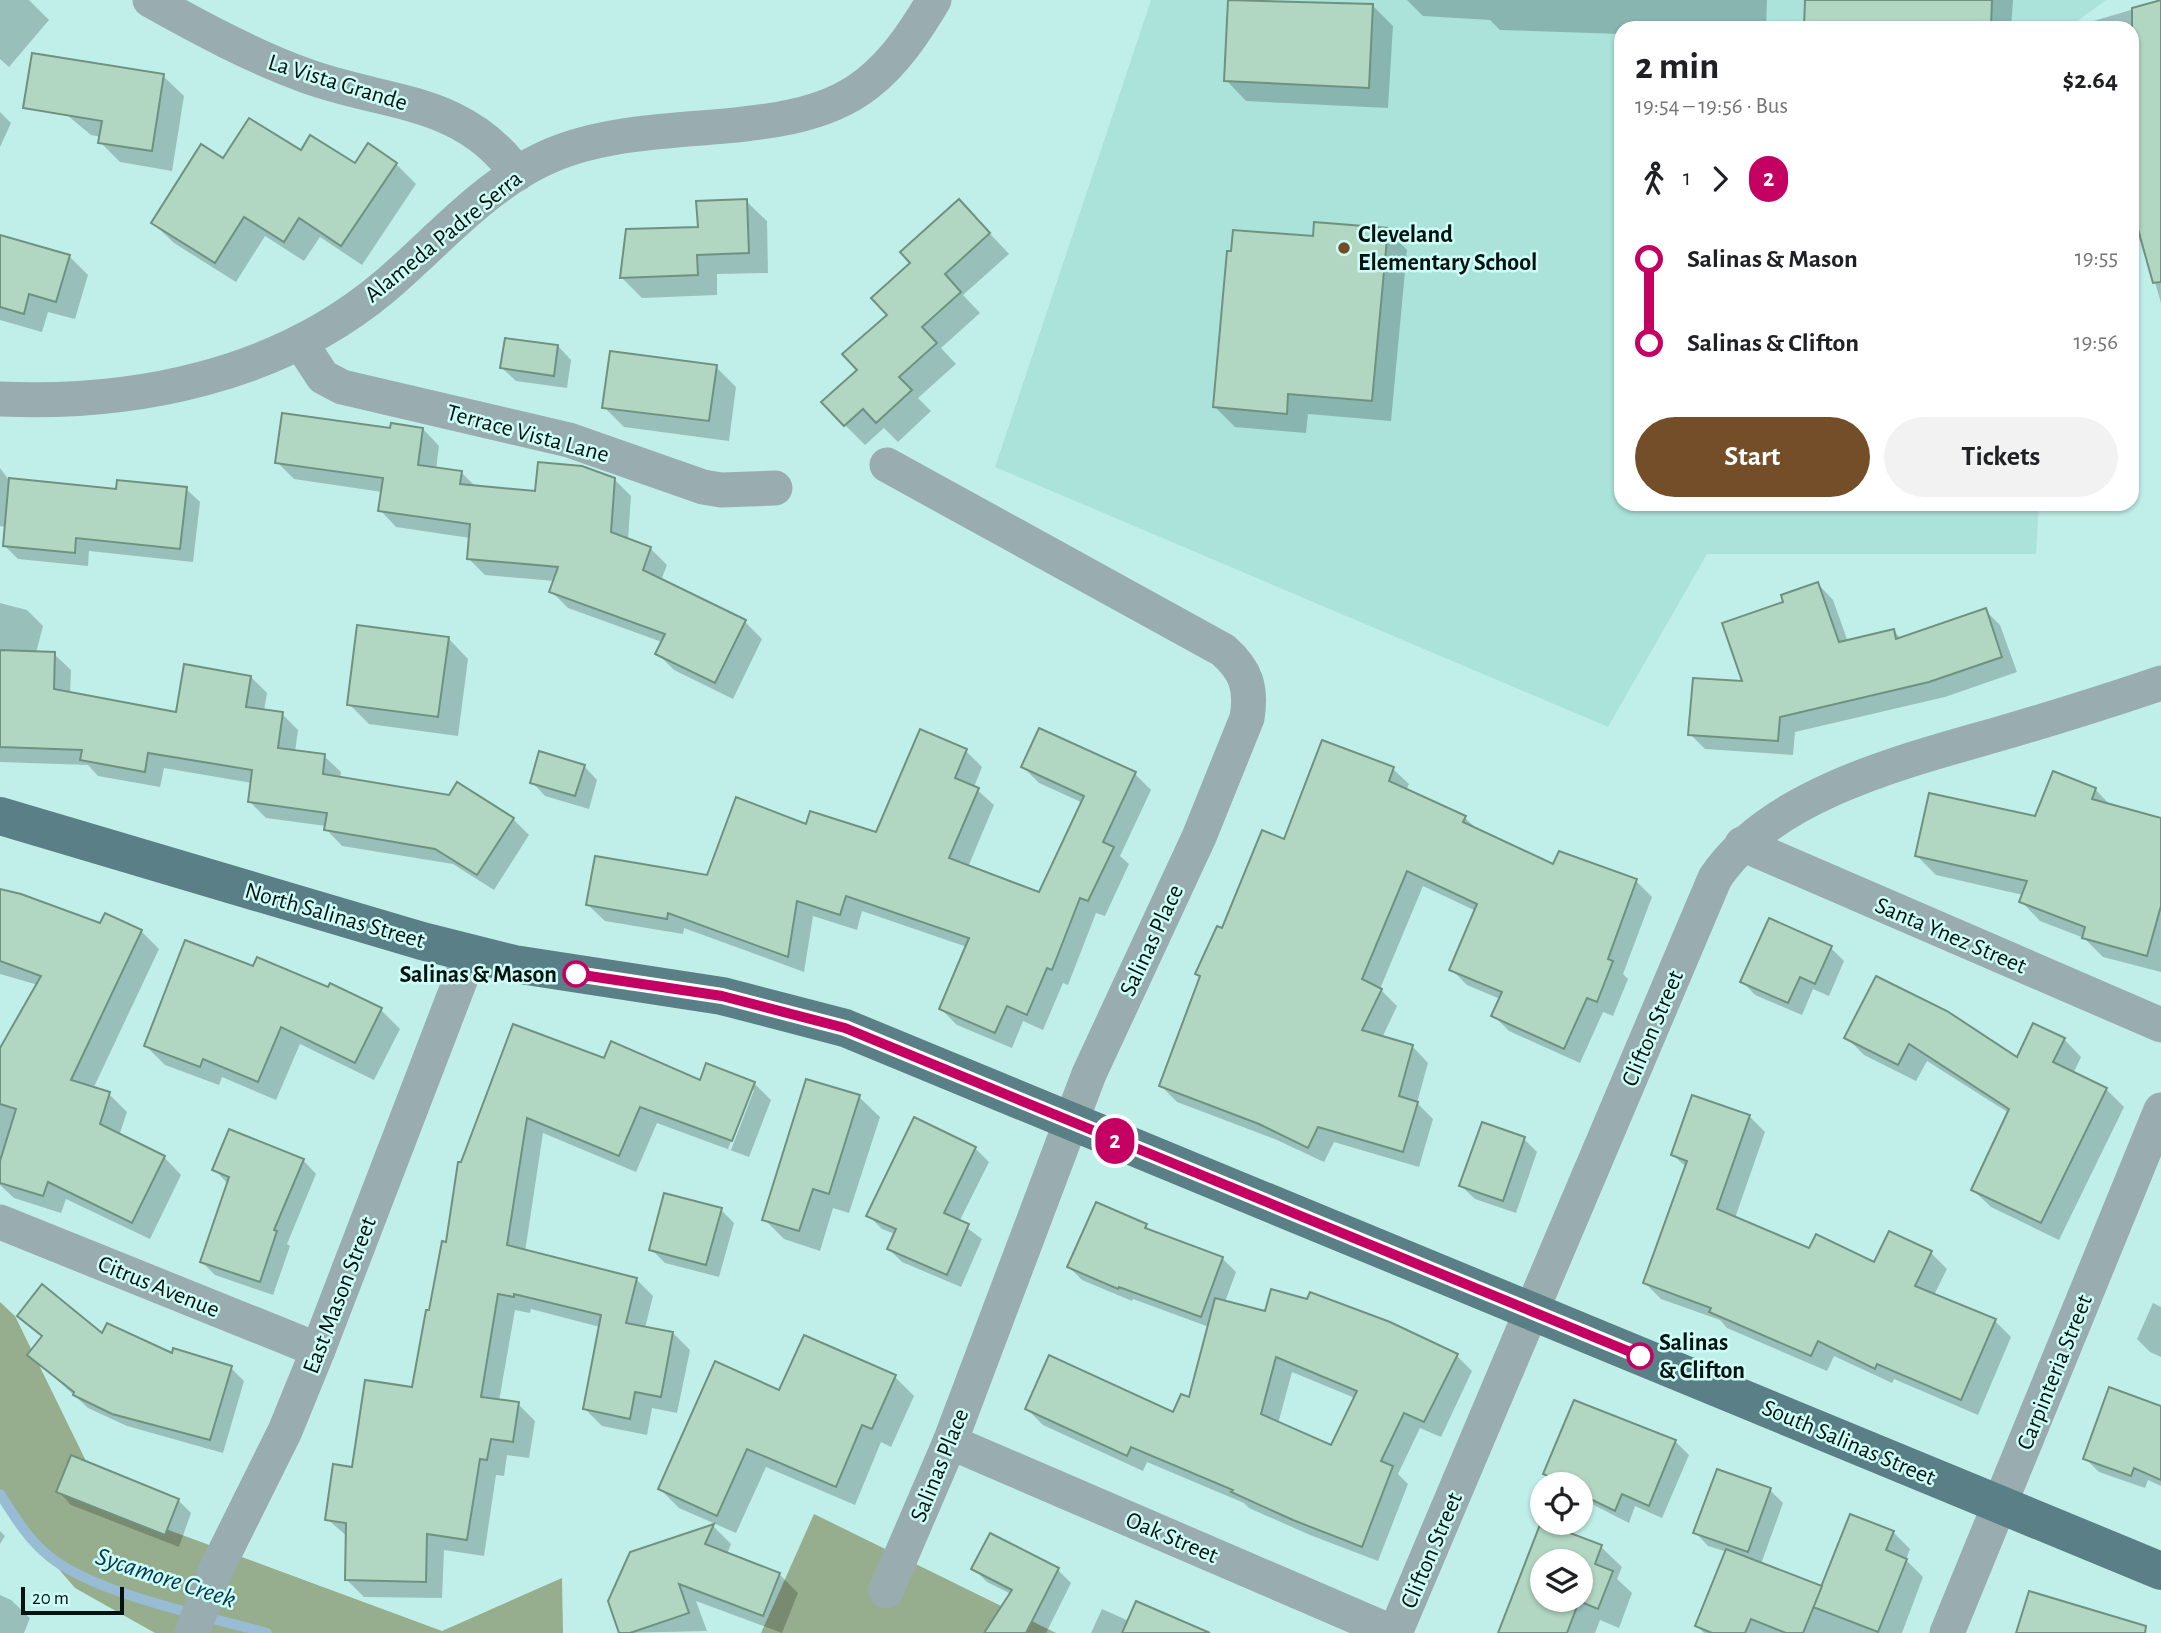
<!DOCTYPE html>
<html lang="en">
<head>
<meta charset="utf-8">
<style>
  :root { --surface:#fff; --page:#f2f2f2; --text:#202124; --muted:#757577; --accent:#734e29 }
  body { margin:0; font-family:"Alegreya Sans",sans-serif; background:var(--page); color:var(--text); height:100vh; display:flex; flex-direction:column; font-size:26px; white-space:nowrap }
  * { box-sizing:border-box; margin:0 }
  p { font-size:23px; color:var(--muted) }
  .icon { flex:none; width:38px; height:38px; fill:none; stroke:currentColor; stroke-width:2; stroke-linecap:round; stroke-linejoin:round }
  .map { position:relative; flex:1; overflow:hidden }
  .details { position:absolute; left:1614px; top:21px; width:525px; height:490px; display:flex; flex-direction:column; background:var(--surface); border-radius:21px; box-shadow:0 2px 5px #0004 }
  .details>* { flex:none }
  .badge { padding:0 14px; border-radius:23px; font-size:24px; line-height:46px }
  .fabs { position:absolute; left:1530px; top:1472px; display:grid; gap:14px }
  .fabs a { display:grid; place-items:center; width:63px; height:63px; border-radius:50%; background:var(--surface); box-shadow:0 2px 5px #0004; font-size:35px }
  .scale { position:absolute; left:21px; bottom:18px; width:103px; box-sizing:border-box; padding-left:7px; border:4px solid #021210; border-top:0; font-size:19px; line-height:24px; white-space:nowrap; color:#021210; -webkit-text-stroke:5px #cdfdf6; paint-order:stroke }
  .map>.badge { position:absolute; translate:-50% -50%; box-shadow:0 0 0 4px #fff }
  .legs { display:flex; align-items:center; gap:10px; height:77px; padding:0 21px; font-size:23px }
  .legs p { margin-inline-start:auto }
  .headline { display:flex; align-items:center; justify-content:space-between; height:119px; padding:0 21px }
  h1 { font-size:38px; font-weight:700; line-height:52px }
  .cta { display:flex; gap:14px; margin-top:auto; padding:14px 21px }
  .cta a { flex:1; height:80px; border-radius:42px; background:var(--accent); color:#fff; font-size:28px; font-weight:700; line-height:80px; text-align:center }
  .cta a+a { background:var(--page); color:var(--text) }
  ul { padding:0 21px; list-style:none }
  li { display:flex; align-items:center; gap:24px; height:84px; font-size:26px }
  li i { display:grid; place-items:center; width:10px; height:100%; margin:0 9px; background:currentColor }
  li i::after { content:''; width:18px; height:18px; margin:-9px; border:5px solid; border-radius:50%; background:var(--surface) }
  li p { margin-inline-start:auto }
  li:first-child i { background:linear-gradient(#0000 50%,currentColor 0) }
  li:last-child i { background:linear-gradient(currentColor 50%,#0000 0) }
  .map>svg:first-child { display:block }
  .built { fill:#abe3db }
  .forest { fill:#97ae8e }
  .shadow { fill:#0003; fill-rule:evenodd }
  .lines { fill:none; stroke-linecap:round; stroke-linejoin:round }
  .stream { stroke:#97bcd3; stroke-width:10 }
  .building { fill:#b1d6c2; stroke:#6f9280; stroke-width:2; fill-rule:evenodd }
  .minor { stroke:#99adb1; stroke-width:35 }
  .major { stroke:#5a7f86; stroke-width:38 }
  .line-1-casing { stroke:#fff; stroke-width:16 }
  .line-1 { stroke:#c40063; stroke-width:10 }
  .poi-dot { fill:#734e29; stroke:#cdfdf6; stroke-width:2.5 }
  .stop-1-dot { fill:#fff; stroke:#c40063; stroke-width:3.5 }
  .labels { text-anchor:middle; stroke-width:5; stroke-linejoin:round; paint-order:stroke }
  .street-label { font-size:24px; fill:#021210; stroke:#cdfdf6 }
  .poi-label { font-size:24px; font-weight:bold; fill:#021210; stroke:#cdfdf6; text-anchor:start }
  .stop-label { font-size:24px; font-weight:bold; fill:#021210; stroke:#cdfdf6; text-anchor:end }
  .water-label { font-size:26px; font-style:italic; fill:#03364e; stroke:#cdfdf6 }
</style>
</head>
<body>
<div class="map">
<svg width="2161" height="1633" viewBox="0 0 2161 1633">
  <rect width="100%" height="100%" fill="#c0efe9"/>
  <polygon class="built" points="1151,0 2106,0 2068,28 1620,28 1620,504 2039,504 2036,554 1707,554 1608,727 995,467"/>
  <g class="forest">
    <polygon points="0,1302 15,1316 109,1508 442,1631 562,1578 563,1633 155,1633 75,1588 0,1501"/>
    <polygon points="814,1514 1056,1633 761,1633"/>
  </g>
  <g class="shadow">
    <polygon points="0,0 29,0 49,20 9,67 0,59"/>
    <polygon points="1230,0 1373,6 1393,26 1388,108 1246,101 1226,80"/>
    <polygon points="1407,0 1767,0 1766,28 1620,28 1620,34 1500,30 1490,20 1423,16"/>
    <polygon points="1807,0 2013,0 2011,28 1808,28"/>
    <polygon points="2161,1 2161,303 2132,202 2132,28 2081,28 2080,25"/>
    <polygon points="163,76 184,96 172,171 120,162 100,142 101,137 91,135 50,101"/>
    <polygon points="0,112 11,123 0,147"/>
    <polygon points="301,153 356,166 396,164 416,184 362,265 320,237 304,261 265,236 236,282 174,243 153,223"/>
    <polygon points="746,201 767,221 768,273 717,274 717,295 642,298 621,277"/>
    <polygon points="979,222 1009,254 963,295 980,313 941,348 956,364 918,398 931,411 898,442 884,428 865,445 845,425 859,370 889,315"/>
    <polygon points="1387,230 1407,250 1391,421 1308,414 1306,433 1235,427 1215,407"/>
    <polygon points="0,236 69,256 88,275 75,319 48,312 42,332 0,320"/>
    <polygon points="558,346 571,360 567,388 516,381 502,368"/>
    <polygon points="716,367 736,387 729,441 624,427 604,407"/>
    <polygon points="423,429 439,446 436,469 462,473 476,487 536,493 614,479 631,496 628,540 650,548 667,565 661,581 745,622 762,639 733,699 674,670 657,653 662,642 568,608 551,591 555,581 485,575 468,558 470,538 396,527 380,510 382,492 294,479 277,462 392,430"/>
    <polygon points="0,468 9,480 118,491 186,489 200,502 193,562 89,551 88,566 18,559 4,545 6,527 0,526"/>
    <polygon points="1818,584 1833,600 1848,642 1894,631 1901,639 1985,610 2000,625 2017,672 1945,697 1795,732 1793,755 1705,749 1690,734 1744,683"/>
    <polygon points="0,603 27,610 43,626 36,653 54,654 71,670 70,694 178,714 251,677 267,693 264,711 282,714 298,730 295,752 324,756 341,772 340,779 513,819 529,835 494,890 453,864 342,846 326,829 326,826 266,818 250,802 252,783 164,768 160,787 98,776 88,765 0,762"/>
    <polygon points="448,638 468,659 458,736 369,724 349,704"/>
    <polygon points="966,751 982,767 974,787 994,805 968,867 1040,895 1083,803 1039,783 1023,767 1135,774 1151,790 1120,856 1129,864 1105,916 1096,913 1068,985 1063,983 1043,1030 1023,1021 1012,1048 957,1025 941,1009 967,947 862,911 857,930 813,916 804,972 684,928 683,934 605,921 588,905 708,877 807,826 877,834"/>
    <polygon points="584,766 597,780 589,809 545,796 532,782"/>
    <polygon points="1393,769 1409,784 1406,791 1465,818 1478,830 1554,867 1636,881 1652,897 1623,974 1628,979 1613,1016 1603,1012 1580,1063 1509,1031 1493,1015 1500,999 1467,985 1451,969 1476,911 1423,886 1380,989 1397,1006 1382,1038 1413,1047 1428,1063 1417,1103 1433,1119 1419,1167 1334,1142 1324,1162 1277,1140 1177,1102 1161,1086 1202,978 1197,974 1222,930 1285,841"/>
    <polygon points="2095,789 2111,806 2161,819 2161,972 2103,957 2084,938 2040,921 2021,901 2023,895 1936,875 1917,856 2037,818"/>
    <polygon points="0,890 101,925 141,931 159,949 93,1089 109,1094 127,1112 119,1136 164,1157 181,1175 150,1239 66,1199 61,1213 14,1198 0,1185 0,1051 38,985 0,974"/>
    <polygon points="1831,948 1844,961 1829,996 1813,989 1802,1015 1755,995 1742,981"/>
    <polygon points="254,969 381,1010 400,1029 374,1080 300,1044 276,1100 222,1077 219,1085 165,1065 146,1046"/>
    <polygon points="1876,979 2018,1059 2064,1039 2081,1057 2073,1074 2106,1089 2124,1107 2059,1240 1991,1207 1973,1190 2009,1113 1927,1061 1916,1081 1864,1055 1846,1037"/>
    <path d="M605 1060 701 1082 754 1083 771 1100 749 1157 657 1123 636 1172 543 1133 525 1252 636 1279 653 1296 645 1328 673 1333 690 1350 677 1413 652 1408 647 1435 602 1426 585 1409 600 1327 531 1309 530 1313 515 1310 499 1401 518 1404 535 1421 529 1458 507 1455 504 1476 496 1475 484 1556 444 1550 442 1598 364 1597 347 1580 348 1537 327 1519 354 1469 414 1389 448 1244 460 1164ZM750 1090H754L731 1150 728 1149Z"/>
    <polygon points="807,1081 859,1097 880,1117 849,1213 833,1208 820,1251 784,1239 764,1219"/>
    <polygon points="1749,1116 1765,1132 1735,1218 1810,1250 1875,1265 1931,1253 1947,1269 1934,1295 1995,1321 2011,1337 1978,1415 1894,1379 1892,1383 1834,1356 1827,1371 1727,1328 1720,1320 1661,1299 1645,1283 1687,1168 1673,1155"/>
    <polygon points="915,1119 975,1148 989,1162 959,1222 982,1239 961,1287 902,1262 889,1249 895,1234 882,1229 868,1215"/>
    <polygon points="1524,1139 1537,1152 1516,1213 1475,1199 1461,1186"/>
    <polygon points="303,1160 316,1174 287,1244 290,1246 273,1295 215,1275 202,1262 228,1184 214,1169"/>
    <polygon points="721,1210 734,1223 719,1277 665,1263 651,1249"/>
    <path d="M1146 1226 1153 1233 1222 1258 1236 1272 1225 1302 1456 1355 1472 1371 1441 1437 1420 1428 1398 1474 1408 1484 1378 1561 1310 1535 1249 1508 1244 1503 1147 1462 1143 1471 1043 1425 1027 1409 1174 1414 1190 1399 1209 1327 1133 1299 1132 1301 1082 1280 1069 1267ZM1292 1372 1355 1398 1332 1447 1278 1424Z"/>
    <polygon points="2153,1303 2161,1307 2161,1357 2150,1352 2137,1339"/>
    <polygon points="19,1316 231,1368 244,1381 223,1453 127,1426 88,1408 29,1354 43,1338"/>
    <polygon points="805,1337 895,1377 914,1396 891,1447 881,1442 855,1505 766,1467 736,1533 679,1508 660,1489 780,1393"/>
    <polygon points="2161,1408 2161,1486 2148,1480 2145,1488 2099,1472 2085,1458"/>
    <polygon points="1675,1441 1689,1455 1662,1518 1635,1506 1629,1523 1580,1498 1580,1484 1555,1484 1545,1474"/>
    <polygon points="1770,1490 1783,1503 1761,1564 1823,1588 1893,1532 1910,1549 1906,1560 1923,1577 1902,1633 1704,1633 1697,1626 1727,1552 1708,1546 1695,1532"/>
    <polygon points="58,1491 178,1500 191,1513 179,1547 71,1505"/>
    <path d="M1542 1524 1601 1547 1622 1567 1617 1579 1632 1593 1619 1628 1600 1620 1595 1633H1502ZM1542 1561H1580V1600H1542Z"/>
    <polygon points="713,1526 731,1544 727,1554 779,1574 798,1593 782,1633 696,1601 707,1631 621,1633"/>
    <polygon points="0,1531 5,1536 0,1544"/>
    <polygon points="974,1569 1058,1570 1071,1583 1046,1633 987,1633 1011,1594 987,1582"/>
    <polygon points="0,1595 11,1600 30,1618 24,1633 0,1633"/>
    <polygon points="1102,1609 1129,1621 1179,1633 1091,1633"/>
  </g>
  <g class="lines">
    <path class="stream" d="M0 1494C14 1516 29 1541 50 1557 98 1595 207 1616 267 1633"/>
  </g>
  <g class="building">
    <polygon points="1228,0 1373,4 1369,88 1224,81"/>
    <polygon points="1805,0 1992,0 1991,28 1804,26"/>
    <polygon points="2161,0 2161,282 2153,283 2132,208 2132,8"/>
    <polygon points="32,53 164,74 152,151 98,143 102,121 23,108"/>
    <polygon points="249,118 301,150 310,135 355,163 368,143 397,163 341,246 299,218 284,242 244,217 215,263 151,223 201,144 223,158"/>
    <polygon points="747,199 749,253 697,255 698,275 620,278 626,229 698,227 696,201"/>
    <polygon points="959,199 990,233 945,274 961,292 922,327 937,343 899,377 912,390 876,423 863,409 844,426 821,402 857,370 842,354 887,315 871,298 910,263 900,252"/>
    <polygon points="1314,222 1388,228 1372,401 1288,394 1287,414 1213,407 1227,251 1231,251 1233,230 1313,236"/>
    <polygon points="0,235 70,255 56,302 29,294 24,314 0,307"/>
    <polygon points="505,338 558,345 554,376 500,368"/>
    <polygon points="610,351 717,365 709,421 602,408"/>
    <polygon points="282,413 390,428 391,423 423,428 418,465 462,471 460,484 535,491 538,462 582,466 615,478 611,532 651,547 643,570 746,620 715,683 655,654 665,634 549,592 558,567 467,559 470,524 378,511 383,478 275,463"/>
    <polygon points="9,478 116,489 117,480 187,487 180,549 76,538 75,553 3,546"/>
    <polygon points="1818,582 1839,642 1894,629 1896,639 1986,608 2002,657 1929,682 1780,717 1778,741 1688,735 1693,678 1742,681 1722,623 1783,602 1781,595"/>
    <polygon points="357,625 449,637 438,717 347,705"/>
    <polygon points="0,650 55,652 54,689 176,712 184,664 251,676 246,707 283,712 278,748 325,754 323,774 449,795 457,782 514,818 477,875 435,849 324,830 327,813 248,802 252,770 148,753 145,772 80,760 82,750 0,747"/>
    <polygon points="1039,728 1136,772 1103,842 1114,847 1088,901 1080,898 1052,970 1047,968 1027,1015 1007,1006 995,1033 939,1009 969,938 846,896 840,915 797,901 788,957 668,913 667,919 586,905 595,856 707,875 736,797 806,824 810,811 876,832 920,729 967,749 955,778 979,788 949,858 1039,892 1084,796 1021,767"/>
    <polygon points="1322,740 1394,767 1389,781 1466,816 1463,822 1553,864 1559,851 1637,879 1608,959 1613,961 1597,1002 1587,998 1564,1049 1491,1016 1502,992 1449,970 1477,904 1407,871 1362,979 1382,989 1362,1030 1413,1045 1399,1096 1418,1102 1403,1152 1318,1127 1308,1148 1259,1124 1159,1086 1200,976 1195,974 1217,926 1222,928 1262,830 1284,839"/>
    <polygon points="539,751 585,765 575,796 530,783"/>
    <polygon points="2053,771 2096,788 2092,799 2161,818 2161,906 2147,956 2082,938 2085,927 2019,902 2027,881 1915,856 1929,793 2035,816"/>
    <polygon points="0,889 21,894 100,923 105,913 142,930 71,1080 110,1092 100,1124 165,1156 132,1223 48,1182 43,1196 0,1183 0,1161 16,1109 0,1104 0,1048 41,976 0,961"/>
    <polygon points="1769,918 1832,946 1815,984 1800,977 1788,1003 1740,982"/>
    <polygon points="185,940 253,966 257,957 328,987 330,983 382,1008 355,1063 281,1027 258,1082 203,1059 200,1067 144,1046"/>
    <polygon points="1876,976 1947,1011 2017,1057 2033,1023 2065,1038 2053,1062 2107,1088 2041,1223 1971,1190 2009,1109 1909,1044 1898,1065 1844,1038"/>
    <polygon points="513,1024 604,1058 611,1041 700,1080 706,1063 755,1082 732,1141 640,1107 619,1156 527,1118 507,1245 637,1278 626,1323 673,1332 661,1397 635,1392 630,1419 583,1409 601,1315 514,1294 514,1297 498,1294 481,1397 519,1402 513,1442 491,1439 487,1460 480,1459 467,1540 427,1534 426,1582 345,1580 346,1523 325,1520 333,1464 352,1467 365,1380 412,1387 426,1310 429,1310 442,1241 446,1242 458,1162 461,1162"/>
    <polygon points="806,1079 860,1095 829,1194 813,1189 799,1231 762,1220"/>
    <polygon points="1692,1095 1750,1115 1717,1209 1809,1248 1816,1234 1874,1262 1889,1231 1932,1251 1915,1286 1996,1319 1961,1400 1877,1364 1875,1369 1818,1341 1811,1356 1709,1312 1711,1308 1643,1283 1687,1161 1671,1155"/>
    <polygon points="914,1117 976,1147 944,1213 969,1224 947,1275 887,1249 896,1229 866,1216"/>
    <polygon points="1482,1122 1525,1137 1503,1201 1459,1186"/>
    <polygon points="229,1129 304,1159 274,1230 277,1231 260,1282 200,1262 229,1177 212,1170"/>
    <polygon points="664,1193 722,1208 706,1265 649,1250"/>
    <polygon points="1096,1202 1147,1224 1145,1228 1223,1257 1201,1317 1119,1287 1118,1289 1067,1267"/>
    <polygon points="42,1284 102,1333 107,1323 172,1353 173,1348 232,1366 210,1440 112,1414 73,1395 74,1392 27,1355 42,1336 17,1316"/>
    <path d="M1271 1289 1307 1299 1310 1292 1390 1322 1458 1354 1424 1422 1404 1413 1381 1461 1393 1466 1362 1547 1293 1520 1231 1492 1233 1490 1131 1447 1127 1456 1025 1409 1049 1355 1173 1412 1181 1394 1189 1397 1215 1298 1265 1311ZM1276 1357 1357 1391 1331 1445 1261 1414Z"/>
    <polygon points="804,1335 896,1375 872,1429 862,1425 836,1487 747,1449 717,1516 658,1489 715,1361 779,1390"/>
    <polygon points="2109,1387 2161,1406 2161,1480 2134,1468 2131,1476 2083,1459"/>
    <polygon points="1574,1400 1676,1440 1649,1506 1622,1494 1615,1511 1580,1494 1580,1484 1558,1484 1554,1482 1555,1479 1543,1474"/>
    <polygon points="71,1455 179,1499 165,1535 56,1492"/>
    <polygon points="1717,1469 1771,1488 1748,1552 1693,1533"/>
    <polygon points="1850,1514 1894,1531 1886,1550 1907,1559 1878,1632 1813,1607"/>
    <path d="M1541 1522 1602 1545 1595 1564 1613 1571 1598 1609 1579 1601 1567 1633H1498ZM1542 1561H1580V1600H1542Z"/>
    <polygon points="714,1524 705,1544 780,1573 763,1616 679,1584 689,1613 630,1633 619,1633 608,1601 630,1552"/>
    <polygon points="990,1533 1059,1568 1026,1633 984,1633 1012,1590 971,1569"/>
    <polygon points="1726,1549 1822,1586 1803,1633 1786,1633 1751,1619 1745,1633 1712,1633 1695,1626"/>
    <polygon points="2029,1591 2146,1626 2145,1633 2016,1633"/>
    <polygon points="1136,1601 1210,1633 1122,1633"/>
  </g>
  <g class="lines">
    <g class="minor">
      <path d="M150 0C200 28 250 55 304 75 384 105 463 97 517 174"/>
      <polyline points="300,342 323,377 342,387 569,440 703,487 721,490 775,488"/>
      <path d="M0 399C135 405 278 376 384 287 435 244 481 189 541 160 641 110 788 148 868 83 896 61 916 30 934 0"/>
      <polyline points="1742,844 2161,1025"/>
      <polyline points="0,1222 318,1350"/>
      <polyline points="950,1442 1394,1633"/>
      <path d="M886 1591 950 1442 1089 1074 1199 837 1247 718C1252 688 1246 670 1223 650L887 465"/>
      <polyline points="192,1633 215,1572 285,1431 318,1350 471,952"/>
      <path d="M1395 1633 1715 878C1773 791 1913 759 2009 731 2060 716 2111 700 2161 683"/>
      <polyline points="1947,1633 2161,1110"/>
    </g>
    <polyline class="major" points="0,816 422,941 514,964 722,996 845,1028 2161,1571"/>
  </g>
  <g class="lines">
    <defs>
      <polyline id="line-1" points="576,974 722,996 845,1028 1640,1356"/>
    </defs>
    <use href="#line-1" class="line-1-casing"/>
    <use href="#line-1" class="line-1"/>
  </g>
  <circle class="poi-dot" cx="1344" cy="248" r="7"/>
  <g class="stop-1-dot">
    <circle cx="576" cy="974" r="12"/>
    <circle cx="1640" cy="1356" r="12"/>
  </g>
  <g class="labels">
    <g class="street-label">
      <text transform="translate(338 82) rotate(17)" y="8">La Vista Grande</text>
      <text transform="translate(443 236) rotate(-39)" y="8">Alameda Padre Serra</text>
      <text transform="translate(528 433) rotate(15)" y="8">Terrace Vista Lane</text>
      <text transform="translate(335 915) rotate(16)" y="8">North Salinas Street</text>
      <text transform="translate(1951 935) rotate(23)" y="8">Santa Ynez Street</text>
      <text transform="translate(1151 940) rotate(-65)" y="8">Salinas Place</text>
      <text transform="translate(1652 1028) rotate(-67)" y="8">Clifton Street</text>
      <text transform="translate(159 1286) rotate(22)" y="8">Citrus Avenue</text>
      <text transform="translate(339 1295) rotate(-69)" y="8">East Mason Street</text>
      <text transform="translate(2054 1372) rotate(-68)" y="8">Carpinteria Street</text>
      <text transform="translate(1849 1442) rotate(23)" y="8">South Salinas Street</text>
      <text transform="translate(939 1465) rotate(-68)" y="8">Salinas Place</text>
      <text transform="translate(1172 1537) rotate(23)" y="8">Oak Street</text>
      <text transform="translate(1431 1550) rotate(-67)" y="8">Clifton Street</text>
    </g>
    <g class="poi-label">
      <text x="1358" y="242">Cleveland<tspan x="1358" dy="28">Elementary School</tspan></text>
    </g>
    <g class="stop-label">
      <text x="557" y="982">Salinas &amp; Mason</text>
      <text x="1659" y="1350" text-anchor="start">Salinas<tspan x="1659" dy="28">&amp; Clifton</tspan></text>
    </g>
    <g class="water-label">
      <text transform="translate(166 1577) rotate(18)" y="9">Sycamore Creek</text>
    </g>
  </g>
</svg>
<div class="fabs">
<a><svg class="icon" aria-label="locate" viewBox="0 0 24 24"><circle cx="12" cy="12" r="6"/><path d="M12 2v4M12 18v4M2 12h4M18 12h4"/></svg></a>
<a><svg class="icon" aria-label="layers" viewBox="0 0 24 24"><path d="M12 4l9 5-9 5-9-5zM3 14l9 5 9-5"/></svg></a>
</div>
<div class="scale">20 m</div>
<b class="badge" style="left:1115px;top:1141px;background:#c40063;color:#fff">2</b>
<section class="details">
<div class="headline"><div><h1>2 min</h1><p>19:54 – 19:56 · Bus</p></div><b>$2.64</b></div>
<div class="legs"><svg class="icon" aria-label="walk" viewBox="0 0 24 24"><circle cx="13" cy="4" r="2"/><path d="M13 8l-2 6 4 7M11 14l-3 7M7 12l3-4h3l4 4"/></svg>1<svg class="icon" aria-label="forward" viewBox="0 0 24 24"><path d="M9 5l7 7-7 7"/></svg><b class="badge" style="background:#c40063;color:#fff">2</b></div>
<ul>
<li><i style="color:#c40063"></i><b>Salinas &amp; Mason</b><p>19:55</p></li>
<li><i style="color:#c40063"></i><b>Salinas &amp; Clifton</b><p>19:56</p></li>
</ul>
<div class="cta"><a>Start</a><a>Tickets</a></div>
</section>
</div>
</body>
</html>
